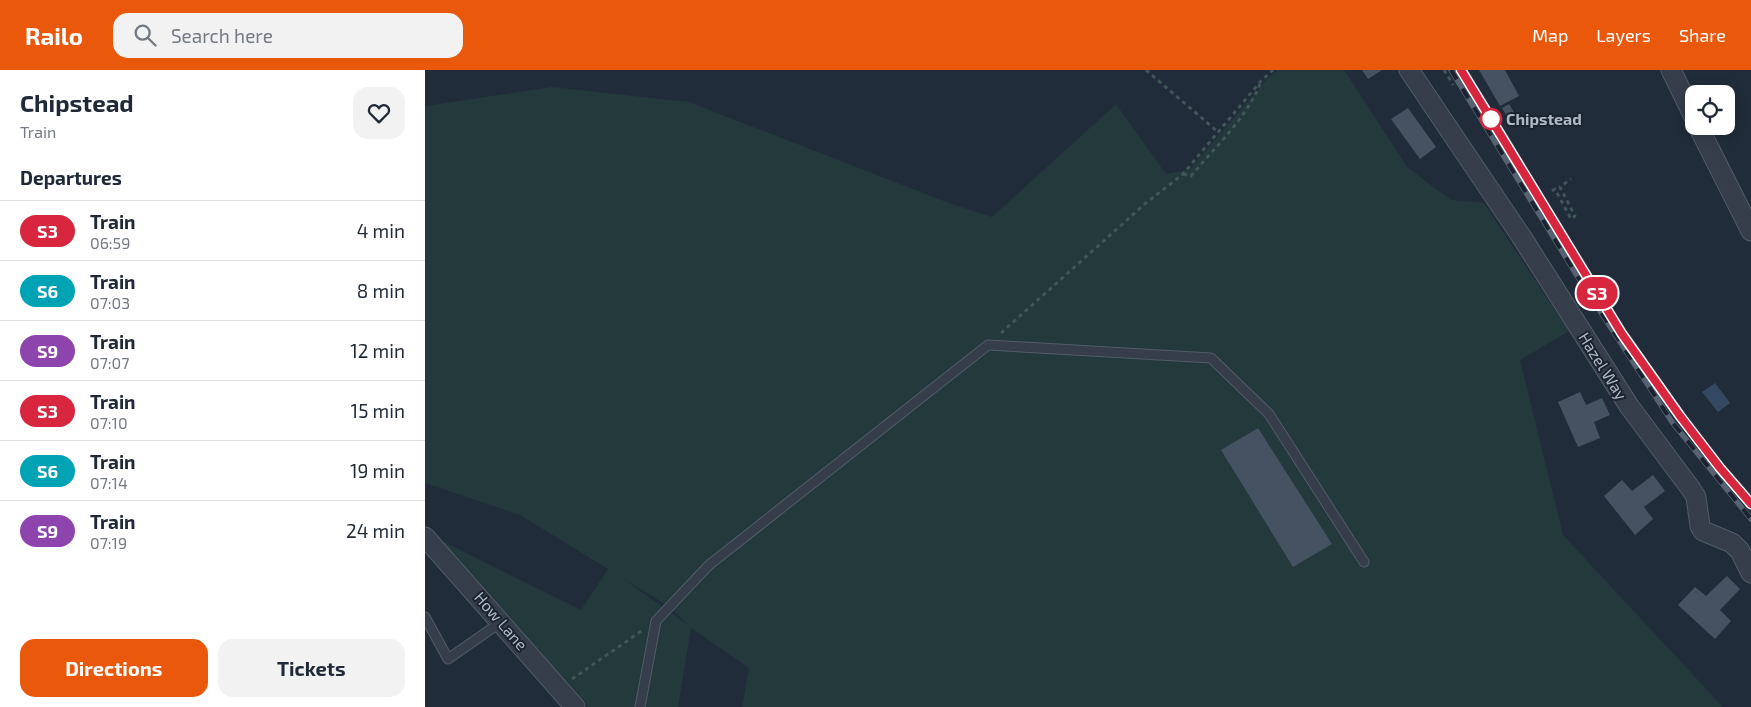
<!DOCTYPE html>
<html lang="en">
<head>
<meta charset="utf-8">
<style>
  :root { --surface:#fff; --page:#f2f2f3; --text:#1f2937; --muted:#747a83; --line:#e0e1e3; --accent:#ea580c }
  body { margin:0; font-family:"Exo 2",sans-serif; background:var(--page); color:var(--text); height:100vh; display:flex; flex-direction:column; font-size:19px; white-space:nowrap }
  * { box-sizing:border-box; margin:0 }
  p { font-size:16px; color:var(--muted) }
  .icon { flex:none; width:28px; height:28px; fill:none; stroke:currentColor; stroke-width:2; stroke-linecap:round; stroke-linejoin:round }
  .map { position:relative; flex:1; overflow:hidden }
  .side { display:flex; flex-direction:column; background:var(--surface); width:425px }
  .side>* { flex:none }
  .badge { padding:0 10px; border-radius:16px; font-size:18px; line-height:32px }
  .fabs { position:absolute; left:1260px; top:15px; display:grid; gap:10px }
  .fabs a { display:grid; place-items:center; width:50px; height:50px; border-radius:10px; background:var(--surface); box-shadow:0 2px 12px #0003; font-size:25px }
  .map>.badge { position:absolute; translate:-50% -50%; box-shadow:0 0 0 2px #fff }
  h2 { padding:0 20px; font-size:19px; line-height:45px }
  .round { display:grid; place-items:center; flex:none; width:52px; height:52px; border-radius:15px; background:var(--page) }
  .headline { display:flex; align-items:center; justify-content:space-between; height:85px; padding:0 20px }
  h1 { font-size:24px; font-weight:700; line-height:38px }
  .button { display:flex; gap:10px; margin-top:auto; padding:10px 20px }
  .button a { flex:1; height:58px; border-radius:15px; background:var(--accent); color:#fff; font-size:20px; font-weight:700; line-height:58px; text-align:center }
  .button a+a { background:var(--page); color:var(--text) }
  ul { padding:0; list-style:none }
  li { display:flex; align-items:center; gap:15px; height:60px; padding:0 20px; border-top:1px solid var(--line) }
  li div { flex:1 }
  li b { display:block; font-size:19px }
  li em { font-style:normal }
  li .badge { min-width:55px; font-weight:700; text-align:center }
  header { display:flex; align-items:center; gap:30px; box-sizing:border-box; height:70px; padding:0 25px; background:var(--accent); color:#fff }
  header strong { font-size:24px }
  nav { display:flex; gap:28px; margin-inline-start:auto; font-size:18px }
  .search { width:350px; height:45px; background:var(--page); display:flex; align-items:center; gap:12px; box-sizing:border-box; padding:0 18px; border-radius:15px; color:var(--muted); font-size:19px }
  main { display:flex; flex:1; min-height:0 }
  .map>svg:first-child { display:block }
  .green { fill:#23393b; fill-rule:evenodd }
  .water { fill:#344961 }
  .building { fill:#445261 }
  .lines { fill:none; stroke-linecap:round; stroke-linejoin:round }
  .service-casing { stroke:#525c68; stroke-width:11 }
  .minor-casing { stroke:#525c68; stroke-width:21 }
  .path { stroke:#405658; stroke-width:3; stroke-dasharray:4 4; stroke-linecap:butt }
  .service { stroke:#353e4a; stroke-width:9 }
  .minor { stroke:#353e4a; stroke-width:19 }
  .rail-casing { stroke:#566271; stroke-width:5.5 }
  .rail { stroke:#1a232f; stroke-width:4; stroke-dasharray:11; stroke-linecap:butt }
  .line-casing { stroke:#fff; stroke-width:11 }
  .line { stroke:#d7263d; stroke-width:8 }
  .stop-dot { fill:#fff; stroke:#d7263d; stroke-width:2.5 }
  .labels { text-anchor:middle; stroke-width:4; stroke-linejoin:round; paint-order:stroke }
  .stop-label { font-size:16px; font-weight:bold; fill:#afb9c6; stroke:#1a232f; text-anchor:start }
  .street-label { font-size:16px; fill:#afb9c6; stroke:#1a232f }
</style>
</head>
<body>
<header>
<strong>Railo</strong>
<div class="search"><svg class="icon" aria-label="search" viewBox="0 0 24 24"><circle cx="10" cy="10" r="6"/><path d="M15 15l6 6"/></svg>Search here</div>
<nav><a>Map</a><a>Layers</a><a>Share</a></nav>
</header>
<main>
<section class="side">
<div class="headline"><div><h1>Chipstead</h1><p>Train</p></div><a class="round"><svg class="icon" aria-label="heart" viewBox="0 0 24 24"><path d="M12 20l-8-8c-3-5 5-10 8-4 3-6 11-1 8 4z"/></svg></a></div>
<h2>Departures</h2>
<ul>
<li><span class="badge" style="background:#d7263d;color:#fff">S3</span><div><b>Train</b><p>06:59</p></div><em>4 min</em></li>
<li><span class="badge" style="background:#00a3b4;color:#fff">S6</span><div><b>Train</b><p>07:03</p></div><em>8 min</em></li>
<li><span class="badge" style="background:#8e44ad;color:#fff">S9</span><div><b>Train</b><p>07:07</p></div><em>12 min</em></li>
<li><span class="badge" style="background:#d7263d;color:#fff">S3</span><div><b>Train</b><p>07:10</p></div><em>15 min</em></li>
<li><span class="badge" style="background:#00a3b4;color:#fff">S6</span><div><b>Train</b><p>07:14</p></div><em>19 min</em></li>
<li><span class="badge" style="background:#8e44ad;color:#fff">S9</span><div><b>Train</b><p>07:19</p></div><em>24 min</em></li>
</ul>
<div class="button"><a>Directions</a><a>Tickets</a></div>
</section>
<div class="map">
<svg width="1326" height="637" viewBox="0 0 1326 637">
  <rect width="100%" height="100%" fill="#212c3a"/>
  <path class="green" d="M853 0H919L983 98 1026 130 1059 133 1144 261 1095 290 1138 465 1298 637H317L324 598 266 558 253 637H163L156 627 7 466 156 540 183 499 95 445 0 413V36L127 17 264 32 524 133 567 147 691 34 741 104 764 100 842 9ZM192 505 245 537 263 555 193 505Z"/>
  <polygon class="water" points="1290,313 1305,333 1293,342 1277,322"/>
  <g class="building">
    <polygon points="937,0 957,0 943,9"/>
    <polygon points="1054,0 1080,0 1094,26 1075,36"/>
    <polygon points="1084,34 1090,44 1083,48 1077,38"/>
    <polygon points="983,38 1011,77 995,89 966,49"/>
    <polygon points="1155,322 1161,335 1177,328 1185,345 1169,352 1175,368 1153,377 1133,332"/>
    <polygon points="833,358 907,474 868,497 796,380"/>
    <polygon points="1228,405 1240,421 1219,437 1228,449 1210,465 1179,426 1197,410 1207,421"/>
    <polygon points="1302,506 1315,519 1295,540 1306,551 1290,569 1253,535 1270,517 1281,526"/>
  </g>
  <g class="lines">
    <defs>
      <g id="service">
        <polyline points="0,547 23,589 76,552"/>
        <polyline points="215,637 231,551 284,495 563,275 786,288 844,344 939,492"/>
      </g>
      <g id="minor">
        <polyline points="984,0 1096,166 1204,336 1266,419 1271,427 1275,456 1278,461 1307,473 1315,481 1326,503"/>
        <polyline points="1246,0 1269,47"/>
        <polyline points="1273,56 1326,161"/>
        <polyline points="0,467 150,637"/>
      </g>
    </defs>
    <use href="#service" class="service-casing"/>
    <use href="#minor" class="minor-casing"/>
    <g class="path">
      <polyline points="721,0 793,62"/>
      <polyline points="1019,0 1028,15"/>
      <path d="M758 104 766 106C790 77 821 49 835 14"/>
      <polyline points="1127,121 1130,119 1146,149 1150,146 1135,117 1146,109"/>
      <polyline points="576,263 721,133 758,104 836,11 848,0"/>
      <polyline points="147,609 218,560"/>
    </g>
    <use href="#service" class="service"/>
    <use href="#minor" class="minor"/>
    <defs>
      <g id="rail">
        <polyline points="1026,0 1151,204 1247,352 1326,449"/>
        <polyline points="1036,0 1179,235"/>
        <path d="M1213 287C1249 338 1285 387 1326 434"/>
      </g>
    </defs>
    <use href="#rail" class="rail-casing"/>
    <use href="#rail" class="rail"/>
  </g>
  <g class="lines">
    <defs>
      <polyline id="line" points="1036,0 1197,264 1255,346 1295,398 1326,434"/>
    </defs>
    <use href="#line" class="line-casing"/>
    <use href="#line" class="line"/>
  </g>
  <circle class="stop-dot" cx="1066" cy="49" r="10"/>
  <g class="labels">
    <g class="stop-label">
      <text x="1081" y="55">Chipstead</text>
    </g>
    <g class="street-label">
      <text transform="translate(1178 296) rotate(58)" y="6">Hazel Way</text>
      <text transform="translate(76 551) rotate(49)" y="6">How Lane</text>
    </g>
  </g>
</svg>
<div class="fabs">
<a><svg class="icon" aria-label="locate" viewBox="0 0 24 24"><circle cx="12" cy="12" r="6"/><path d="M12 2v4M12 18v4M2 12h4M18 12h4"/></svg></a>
</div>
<b class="badge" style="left:1172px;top:223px;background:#d7263d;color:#fff">S3</b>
</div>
</main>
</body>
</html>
